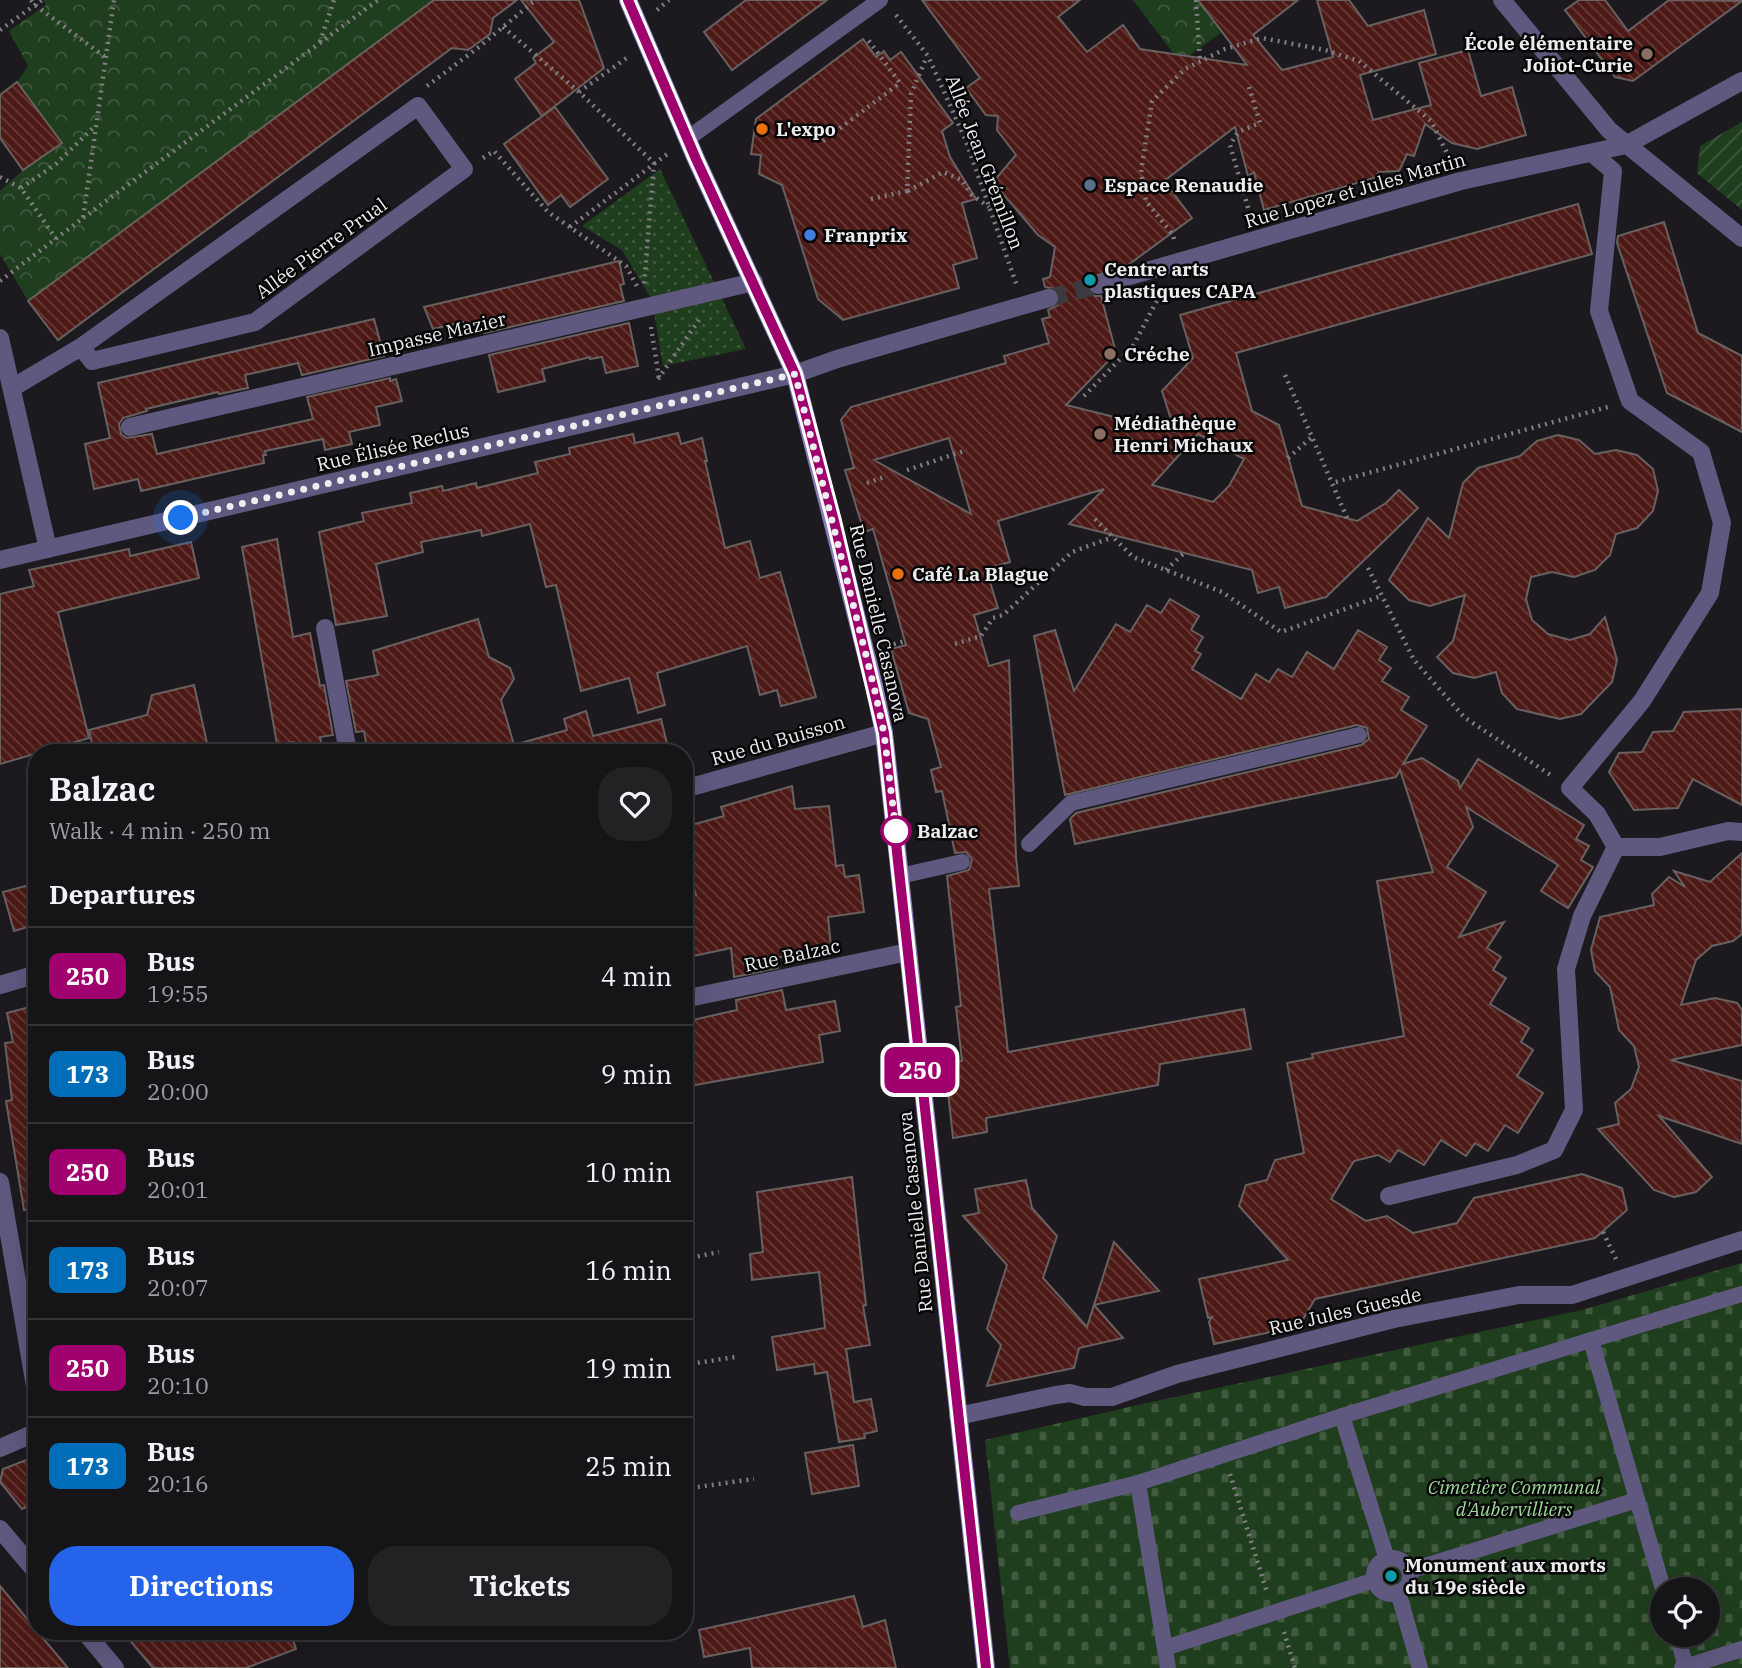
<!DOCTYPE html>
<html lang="en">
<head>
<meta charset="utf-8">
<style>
  :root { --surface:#151417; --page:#222124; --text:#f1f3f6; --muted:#9d9ea1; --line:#343336; --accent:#2563eb }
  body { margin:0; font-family:"IBM Plex Serif",serif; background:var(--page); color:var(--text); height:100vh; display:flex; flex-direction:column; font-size:26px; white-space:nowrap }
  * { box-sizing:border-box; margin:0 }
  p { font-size:23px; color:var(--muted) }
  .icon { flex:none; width:38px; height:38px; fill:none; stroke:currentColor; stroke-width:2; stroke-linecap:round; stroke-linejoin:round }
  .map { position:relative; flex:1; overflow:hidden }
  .sheet { position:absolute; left:28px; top:744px; width:665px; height:896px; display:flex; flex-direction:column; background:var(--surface); border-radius:28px; box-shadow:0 7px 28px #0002,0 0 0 2px var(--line) }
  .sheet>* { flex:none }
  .badge { padding:0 14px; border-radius:10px; font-size:24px; line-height:46px }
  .tools { position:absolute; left:1650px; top:1577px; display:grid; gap:14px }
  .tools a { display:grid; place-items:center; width:70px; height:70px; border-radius:50%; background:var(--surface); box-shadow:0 7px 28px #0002,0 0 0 2px var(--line); font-size:35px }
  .you { position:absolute; width:35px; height:35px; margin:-18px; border:5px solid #fff; border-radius:50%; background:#1a73e8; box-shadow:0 0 0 10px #1a73e833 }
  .map>.badge { position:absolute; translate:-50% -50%; box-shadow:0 0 0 4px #fff }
  h2 { padding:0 21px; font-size:26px; line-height:63px }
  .round { display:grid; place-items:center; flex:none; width:74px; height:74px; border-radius:28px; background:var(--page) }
  .headline { display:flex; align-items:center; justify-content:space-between; height:119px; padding:0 21px }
  h1 { font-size:33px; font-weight:700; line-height:52px }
  .button { display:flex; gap:14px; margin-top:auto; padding:14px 21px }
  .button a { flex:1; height:80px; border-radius:28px; background:var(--accent); color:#fff; font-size:28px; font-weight:700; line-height:80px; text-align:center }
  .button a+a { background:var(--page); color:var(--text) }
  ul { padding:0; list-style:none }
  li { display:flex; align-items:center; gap:21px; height:98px; padding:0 21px; border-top:2px solid var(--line) }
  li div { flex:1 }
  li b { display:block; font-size:26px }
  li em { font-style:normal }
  li .badge { min-width:77px; font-weight:700; text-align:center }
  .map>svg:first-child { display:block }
  .grass { fill:url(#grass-dots) }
  .cemetery { fill:url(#cemetery-stones); fill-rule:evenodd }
  .park { fill:url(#park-crowns) }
  .garden { fill:url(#garden-furrows) }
  .building { fill:url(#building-back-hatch); stroke:#686160; stroke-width:2; fill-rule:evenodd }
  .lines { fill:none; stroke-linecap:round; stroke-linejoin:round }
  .street-tunnel { stroke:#3b3a3e; stroke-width:18; stroke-dasharray:18 9; stroke-linecap:butt }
  .path { stroke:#817f84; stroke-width:4.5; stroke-dasharray:2 5; stroke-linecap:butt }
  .lane { stroke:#5f587f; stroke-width:16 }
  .street { stroke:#5f587f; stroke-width:18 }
  .secondary { stroke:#877aba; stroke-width:18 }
  .line-casing { stroke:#fff; stroke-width:16 }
  .line { stroke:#a0006e; stroke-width:10 }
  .walk { stroke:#edecef; stroke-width:7; stroke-dasharray:0 12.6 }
  .education-dot { fill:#8d6e63; stroke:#060607; stroke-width:2.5 }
  .food-dot { fill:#e8710a; stroke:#060607; stroke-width:2.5 }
  .service-dot { fill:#5c6f8a; stroke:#060607; stroke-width:2.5 }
  .shop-dot { fill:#3f7fe0; stroke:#060607; stroke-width:2.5 }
  .culture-dot { fill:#0f9aa8; stroke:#060607; stroke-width:2.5 }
  .stop-dot { fill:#fff; stroke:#a0006e; stroke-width:3.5 }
  .labels { text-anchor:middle; stroke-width:5; stroke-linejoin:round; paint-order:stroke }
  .poi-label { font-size:19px; font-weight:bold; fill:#edecef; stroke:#060607; text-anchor:start }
  .street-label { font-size:19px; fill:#edecef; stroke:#060607 }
  .stop-label { font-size:19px; font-weight:bold; fill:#edecef; stroke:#060607; text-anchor:start }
  .park-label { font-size:19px; font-style:italic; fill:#9dd998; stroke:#060607 }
</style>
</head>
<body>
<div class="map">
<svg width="1742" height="1668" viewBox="0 0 1742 1668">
  <defs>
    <pattern id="grass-dots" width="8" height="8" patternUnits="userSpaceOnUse" patternTransform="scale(1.75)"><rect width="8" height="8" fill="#1f3e1d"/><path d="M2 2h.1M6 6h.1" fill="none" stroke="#405a3e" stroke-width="1.8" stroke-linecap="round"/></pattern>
    <pattern id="cemetery-stones" width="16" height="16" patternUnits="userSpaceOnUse" patternTransform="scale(1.75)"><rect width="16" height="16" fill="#1f3e1d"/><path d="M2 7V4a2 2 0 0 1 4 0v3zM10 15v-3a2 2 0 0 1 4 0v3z" fill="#405a3e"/></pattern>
    <pattern id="park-crowns" width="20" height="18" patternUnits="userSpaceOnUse" patternTransform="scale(1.75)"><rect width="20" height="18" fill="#1f3e1d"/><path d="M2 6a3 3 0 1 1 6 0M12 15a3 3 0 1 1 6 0" fill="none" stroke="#405a3e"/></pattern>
    <pattern id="garden-furrows" width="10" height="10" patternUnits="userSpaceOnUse" patternTransform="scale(1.75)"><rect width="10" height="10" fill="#1f3e1d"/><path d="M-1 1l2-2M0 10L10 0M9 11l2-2" fill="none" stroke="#405a3e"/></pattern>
    <pattern id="building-back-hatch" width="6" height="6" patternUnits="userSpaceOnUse" patternTransform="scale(1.75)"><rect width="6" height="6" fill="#4d1916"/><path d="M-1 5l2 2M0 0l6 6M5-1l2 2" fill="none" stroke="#673b38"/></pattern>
  </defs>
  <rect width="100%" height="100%" fill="#1c1a1f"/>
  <polygon class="grass" points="660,169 746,349 663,366 652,300 622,250 582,226"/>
  <path class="cemetery" d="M1742 1263V1668H1010L985 1440 1142 1404 1582 1310ZM1662 1589H1708V1634H1662Z"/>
  <g class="park">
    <polygon points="43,0 434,0 28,301 0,254 0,191 23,170 61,143 17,82 28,66 9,31 46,5"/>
    <polygon points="1133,0 1203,0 1200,3 1222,32 1180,62"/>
  </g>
  <polygon class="garden" points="1742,122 1742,210 1697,173 1700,146"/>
  <g class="building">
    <polygon points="434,0 517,0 493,18 490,34 468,50 452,48 58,340 28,301"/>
    <polygon points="521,0 579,0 604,68 542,116 515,79 536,63 533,58 554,42"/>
    <polygon points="746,0 827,0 732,70 704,32"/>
    <path d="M922 0H1080L1058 17 1087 52 1123 25 1140 49 1247 65 1198 0H1298L1253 35 1282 70 1333 57 1317 0H1349L1368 26 1424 10 1436 54 1360 75 1373 120 1431 105 1419 63 1468 50 1481 96 1512 87 1526 135 1477 149 1452 143 1425 124 1414 156 1407 154 1399 171 1379 172 1374 178 1264 210 1254 172 1248 176 1235 127 1164 181 1192 218 1128 265 1089 278 1087 289 1095 296H1101L1116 353 1066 405 1175 432 1162 391 1193 358 1180 315 1578 204 1592 254 1236 353 1252 411 1279 425 1302 506 1357 521 1386 503 1399 490 1418 508 1326 597 1285 608 1279 587 1258 593 1252 570 1069 524 1104 489 998 521 1010 562 986 569 998 608 974 615 989 666 1009 660 1016 857 1019 886 989 889 1008 1052 1244 1009 1251 1049 1160 1064 1158 1085 986 1118 987 1132 953 1138 945 1064 962 1061 956 1007 961 1006 947 876 969 870 972 860 966 852 955 853 942 791 936 792 931 770 941 767 928 719 909 713 891 649 906 645 873 529 864 532 845 470 854 468 841 420 851 407 1006 363 1004 356 1049 343 1042 319 1050 317 1048 310 1058 305 1060 296 1056 289 1045 287 1043 279 1050 277 1055 247 1038 235 993 182 1016 155 997 130 998 116 986 115 966 88 980 78ZM1198 434 1244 459 1229 486 1213 502 1152 485ZM949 438 971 514 874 460Z"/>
    <polygon points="1579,0 1605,0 1628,31 1669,0 1742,1 1633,81 1615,77 1565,10"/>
    <polygon points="863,39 876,57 884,51 890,60 901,52 953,123 942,131 950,157 976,199 962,203 977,258 953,265 959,288 843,320 818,299 782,185 759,174 761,155 751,154 756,119"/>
    <polygon points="17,82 62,143 23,170 0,138 0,95"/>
    <polygon points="555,107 608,179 570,207 561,195 548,205 504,144"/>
    <polygon points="1664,222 1698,333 1742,356 1742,432 1667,393 1617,243 1618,236"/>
    <polygon points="619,261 624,284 620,285 624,301 484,333 482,322 464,326 463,322 433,329 424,307"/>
    <polygon points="374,319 384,356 302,375 298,363 245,375 248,388 219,394 218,392 146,409 147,411 123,418 119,424 121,434 127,438 152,434 157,454 313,419 307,397 390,378 390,381 396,379 402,401 376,407 380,425 349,432 352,444 325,450 323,439 265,451 266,455 263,455 264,463 141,491 138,479 94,489 85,444 110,438 98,383"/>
    <polygon points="629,323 638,366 606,373 602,357 590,359 590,357 542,369 545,381 498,392 489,355"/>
    <polygon points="678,433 681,444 702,438 707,461 705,461 725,548 750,541 760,578 780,572 816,697 781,706 777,690 760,695 747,646 657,673 665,705 638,713 629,678 581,691 556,585 546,587 530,524 482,536 481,530 421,542 423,552 376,564 387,616 336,625 319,532 364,521 362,513 412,503 410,493 442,486 443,491 476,483 477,488 538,473 535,462 570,454 569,448 633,434 635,443"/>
    <polygon points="1558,435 1579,440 1595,454 1616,450 1637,455 1653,469 1658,491 1653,511 1637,528 1616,534 1610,555 1595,570 1574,577 1552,572 1531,577 1526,599 1532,620 1548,634 1570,640 1590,634 1605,617 1617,660 1612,682 1581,714 1560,719 1517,709 1502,693 1496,672 1474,678 1453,673 1437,657 1453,641 1465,595 1430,606 1409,600 1389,580 1428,518 1449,538 1463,483 1478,468 1520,456 1537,441"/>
    <polygon points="277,539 293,637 310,633 320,686 324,685 333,735 320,737 323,752 296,752 294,742 277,744 242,547"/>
    <polygon points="191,542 199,578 58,612 89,738 0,764 0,594 34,586 29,570 129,549 130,556"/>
    <polygon points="1170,599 1199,616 1191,630 1203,637 1195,651 1201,654 1192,669 1241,699 1256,674 1269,682 1278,669 1292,677 1307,652 1334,669 1358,630 1387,647 1379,660 1391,668 1382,681 1409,697 1401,710 1427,726 1403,764 1422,758 1458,781 1460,788 1478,759 1584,825 1576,839 1589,846 1581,860 1593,867 1568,908 1541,891 1558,865 1466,807 1473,827 1447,867 1486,892 1459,937 1504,922 1487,948 1501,957 1493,970 1506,978 1490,1004 1529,1028 1521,1042 1533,1050 1517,1076 1543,1093 1518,1133 1505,1125 1488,1151 1475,1143 1466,1156 1441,1140 1424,1165 1398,1150 1390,1162 1378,1155 1354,1161 1331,1199 1366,1221 1387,1216 1413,1233 1457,1223 1474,1198 1582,1174 1622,1188 1627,1210 1595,1238 1315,1299 1299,1326 1214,1344 1209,1322 1212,1317 1208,1318 1199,1279 1288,1260 1239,1206 1246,1185 1267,1180 1275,1160 1304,1153 1287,1063 1313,1058 1312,1054 1404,1036 1377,881 1433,872 1400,770 1396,777 1075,844 1070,819 1076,813 1361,745 1369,739 1367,728 1357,725 1065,795 1034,636 1055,630 1074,691 1116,624 1130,632 1147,605 1161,613"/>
    <polygon points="478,619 489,657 510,668 514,679 501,700 514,745 567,730 564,719 586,711 593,736 661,719 669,752 398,752 396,743 367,748 364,731 356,732 346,681 378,675 373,651"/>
    <polygon points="194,685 209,752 94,752 89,730 147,715 152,695"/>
    <polygon points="1742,709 1742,805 1693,779 1678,808 1634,810 1609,772 1619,753 1642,752 1653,732 1673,731 1684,712"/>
    <polygon points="792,786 795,809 829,806 836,866 843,865 845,877 859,875 864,912 828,917 831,947 776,958 778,968 734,977 731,948 684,958 684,898 696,895 684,856 684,827 724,816 721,807"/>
    <polygon points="1742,853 1742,934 1733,941 1712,946 1696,960 1681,1005 1715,998 1737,1003 1742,1010 1742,1045 1671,1060 1742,1081 1742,1144 1659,1116 1712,1177 1696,1192 1674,1197 1654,1190 1598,1129 1619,1124 1615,1103 1631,1089 1639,1067 1634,1046 1619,1030 1610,987 1595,971 1591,950 1600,917 1654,905 1652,894 1669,877 1685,887 1674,871 1710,882"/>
    <polygon points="37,883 37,924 14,931 3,892"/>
    <polygon points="782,990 786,1010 835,1001 840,1031 819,1035 823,1062 684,1087 684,1022 737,1010 736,1000"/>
    <polygon points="37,1005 37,1209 24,1210 6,1101 12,1100 5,1043 13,1042 7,1013"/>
    <polygon points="852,1177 866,1305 863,1306 870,1345 846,1349 854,1402 871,1399 877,1431 864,1434 865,1438 839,1442 827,1372 815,1374 814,1364 777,1370 772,1337 825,1328 819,1272 752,1280 750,1254 763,1252 757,1192"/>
    <polygon points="1026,1180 1032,1208 1057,1236 1043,1278 1087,1327 1094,1305 1123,1338 1079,1348 1074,1368 987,1386 1001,1345 987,1329 1007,1265 963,1216 979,1213 975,1189"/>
    <polygon points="1114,1242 1159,1291 1094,1305"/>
    <polygon points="853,1445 859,1486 812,1494 805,1453"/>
    <polygon points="37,1456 37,1502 22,1509 0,1482 3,1469"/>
    <polygon points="0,1586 37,1631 68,1668 0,1668"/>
    <polygon points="854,1596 863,1627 885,1620 896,1668 752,1668 750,1648 704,1657 699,1630"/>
    <polygon points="122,1631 290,1631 296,1649 246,1668 153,1668"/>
  </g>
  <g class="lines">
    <polyline class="street-tunnel" points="1049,298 1098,285"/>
    <g class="path">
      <polyline points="31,0 35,5 105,57"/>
      <polyline points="1196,0 1200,61"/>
      <polyline points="657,10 669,0"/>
      <polyline points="896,15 928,56 966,141 1017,286"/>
      <polyline points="503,27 579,92 654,163 644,285"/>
      <polyline points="0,30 42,0"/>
      <polyline points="320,42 334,0"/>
      <polyline points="427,86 479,47 533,2"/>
      <polyline points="1249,87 1260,123 1238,132 1230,145 1251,218"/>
      <polyline points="579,92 628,57"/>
      <polyline points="823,141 900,83 866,37"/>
      <polyline points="483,158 494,151 548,212 626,266 637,286"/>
      <polyline points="0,177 21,188 56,239"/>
      <polyline points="21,188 56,164 95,126"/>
      <polyline points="908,191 943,172 962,180 972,195 989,207"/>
      <polyline points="871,199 907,191 911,94 927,56"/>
      <polyline points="83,218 378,0"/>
      <polyline points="570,227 670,152"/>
      <polyline points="1174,239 1173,235 1146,201 1141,172 1152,101 1185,69 1225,49 1262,38 1325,50 1359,61 1431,121 1451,161"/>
      <polyline points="0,281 83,218 114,0"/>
      <polyline points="651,327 659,378"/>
      <polyline points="1285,375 1332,483"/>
      <polyline points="658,379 699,320"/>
      <polyline points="1084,396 1133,346 1163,289"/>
      <polyline points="1288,458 1312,437"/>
      <polyline points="907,470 967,450"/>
      <polyline points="867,483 884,477"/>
      <polyline points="1347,518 1332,483 1608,407"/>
      <polyline points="1095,519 1133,557 1222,592 1281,632 1381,596"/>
      <polyline points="1368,568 1414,660 1464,717 1552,776"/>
      <polyline points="1166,570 1184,553"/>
      <polyline points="955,644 981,636 993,618 1003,615 1072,552 1113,537"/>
      <polyline points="887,646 905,641"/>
      <polyline points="1603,1232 1616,1259"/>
      <polyline points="684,1259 719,1252"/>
      <polyline points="684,1365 735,1357"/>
      <polyline points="1230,1474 1267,1592"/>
      <polyline points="684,1489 754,1479"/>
      <polyline points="1284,1632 1295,1668"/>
    </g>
    <g class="lane">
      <polyline points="687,139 880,0"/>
      <polyline points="1029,844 1071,803 1359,735"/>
      <polyline points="900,876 962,862"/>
      <polyline points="1591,1340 1663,1589"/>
      <polyline points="1342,1416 1387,1559"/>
      <polyline points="1138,1483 1168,1668"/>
      <polyline points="1018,1513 1138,1483 1342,1416 1742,1294"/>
      <circle cx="1392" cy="1576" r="18"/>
      <polyline points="1409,1571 1637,1500"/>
      <polyline points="1398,1592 1420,1668"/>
      <polyline points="1677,1634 1686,1668"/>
      <polyline points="1165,1648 1375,1580"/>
      <polyline points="1682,1668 1742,1649"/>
    </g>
    <g class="street">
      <polyline points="1502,0 1609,130 1742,238"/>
      <polyline points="1592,153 1613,171 1599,311 1630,401 1701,452 1722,523 1710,593 1642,701 1570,788 1597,814 1616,847 1660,847 1728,831 1742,832"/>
      <polyline points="1098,285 1461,181 1626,145 1742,81"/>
      <polyline points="0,338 48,549"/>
      <polyline points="12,388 81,347 418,106 464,169 255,322 92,361 81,347"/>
      <polyline points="130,427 754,282"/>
      <polyline points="0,560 795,374 837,359 1049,298"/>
      <polyline points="325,628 348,752"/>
      <polyline points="684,789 884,733"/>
      <polyline points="0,985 37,974"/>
      <polyline points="684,999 908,952"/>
      <polyline points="0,1182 37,1398"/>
      <polyline points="1389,1196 1517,1165 1554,1150 1574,1110 1566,969 1582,916 1616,847"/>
      <polyline points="958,1416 1056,1395 1070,1393 1085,1397 1112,1397 1177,1374 1394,1319 1519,1295 1572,1295 1742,1240"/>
      <polyline points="0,1448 37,1432"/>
      <polyline points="0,1529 37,1573"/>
      <polyline points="84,1631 115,1668"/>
    </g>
    <polyline class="secondary" points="628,0 696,159 795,374 874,686 884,733 896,840 986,1668"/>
  </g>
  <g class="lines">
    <defs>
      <polyline id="line" points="628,0 696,159 795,374 834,521 884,733 986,1668"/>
    </defs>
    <use href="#line" class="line-casing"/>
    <use href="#line" class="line"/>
    <polyline class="walk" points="181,518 795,374 874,687 884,733 897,840 896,831"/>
  </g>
  <g class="education-dot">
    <circle cx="1647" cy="54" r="7"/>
    <circle cx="1110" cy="354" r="7"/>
    <circle cx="1100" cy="434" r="7"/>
  </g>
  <g class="food-dot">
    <circle cx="762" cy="129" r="7"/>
    <circle cx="898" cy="574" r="7"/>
  </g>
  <circle class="service-dot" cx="1090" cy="185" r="7"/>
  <circle class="shop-dot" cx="810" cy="235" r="7"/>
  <g class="culture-dot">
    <circle cx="1090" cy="280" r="7"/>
    <circle cx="1391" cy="1576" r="7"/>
  </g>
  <circle class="stop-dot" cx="896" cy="831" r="14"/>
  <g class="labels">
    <g class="poi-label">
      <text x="1633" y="50" text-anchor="end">École élémentaire<tspan x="1633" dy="22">Joliot-Curie</tspan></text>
      <text x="776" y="136">L'expo</text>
      <text x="1104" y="192">Espace Renaudie</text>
      <text x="824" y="242">Franprix</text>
      <text x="1104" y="276">Centre arts<tspan x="1104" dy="22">plastiques CAPA</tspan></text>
      <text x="1124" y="361">Créche</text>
      <text x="1114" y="430">Médiathèque<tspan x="1114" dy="22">Henri Michaux</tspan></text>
      <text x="912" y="581">Café La Blague</text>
      <text x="1405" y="1572">Monument aux morts<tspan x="1405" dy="22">du 19e siècle</tspan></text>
    </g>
    <g class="street-label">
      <text transform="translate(985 162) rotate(69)" y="7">Allée Jean Grémillon</text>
      <text transform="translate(1355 190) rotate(-16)" y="7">Rue Lopez et Jules Martin</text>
      <text transform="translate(321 248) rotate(-36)" y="7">Allée Pierre Prual</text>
      <text transform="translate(437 334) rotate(-13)" y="7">Impasse Mazier</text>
      <text transform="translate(393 447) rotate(-13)" y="7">Rue Élisée Reclus</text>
      <text transform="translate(879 623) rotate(77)" y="7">Rue Danielle Casanova</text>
      <text transform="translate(778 740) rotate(-16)" y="7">Rue du Buisson</text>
      <text transform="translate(792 955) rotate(-12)" y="7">Rue Balzac</text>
      <text transform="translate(915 1212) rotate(-96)" y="7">Rue Danielle Casanova</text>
      <text transform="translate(1345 1311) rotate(-13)" y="7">Rue Jules Guesde</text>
    </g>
    <g class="stop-label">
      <text x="917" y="838">Balzac</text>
    </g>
    <g class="park-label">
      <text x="1514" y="1494">Cimetière Communal<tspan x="1514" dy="22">d'Aubervilliers</tspan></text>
    </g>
  </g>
</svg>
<div class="tools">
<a><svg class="icon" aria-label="locate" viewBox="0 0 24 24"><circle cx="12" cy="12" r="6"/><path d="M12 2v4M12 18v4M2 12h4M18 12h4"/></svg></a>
</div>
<div class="you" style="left:181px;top:518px"></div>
<b class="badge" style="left:920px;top:1070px;background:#a0006e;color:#fff">250</b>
<section class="sheet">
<div class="headline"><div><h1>Balzac</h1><p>Walk · 4 min · 250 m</p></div><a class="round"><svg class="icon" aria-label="heart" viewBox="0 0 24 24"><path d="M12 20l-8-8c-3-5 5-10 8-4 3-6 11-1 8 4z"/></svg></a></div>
<h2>Departures</h2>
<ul>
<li><span class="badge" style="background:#a0006e;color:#fff">250</span><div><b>Bus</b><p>19:55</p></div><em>4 min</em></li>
<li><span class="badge" style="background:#006db8;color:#fff">173</span><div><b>Bus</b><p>20:00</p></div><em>9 min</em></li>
<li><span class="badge" style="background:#a0006e;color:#fff">250</span><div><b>Bus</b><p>20:01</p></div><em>10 min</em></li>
<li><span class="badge" style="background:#006db8;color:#fff">173</span><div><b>Bus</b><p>20:07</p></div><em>16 min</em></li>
<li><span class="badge" style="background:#a0006e;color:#fff">250</span><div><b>Bus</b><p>20:10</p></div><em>19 min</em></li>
<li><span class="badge" style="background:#006db8;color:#fff">173</span><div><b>Bus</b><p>20:16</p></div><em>25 min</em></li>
</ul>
<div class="button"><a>Directions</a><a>Tickets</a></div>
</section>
</div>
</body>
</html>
